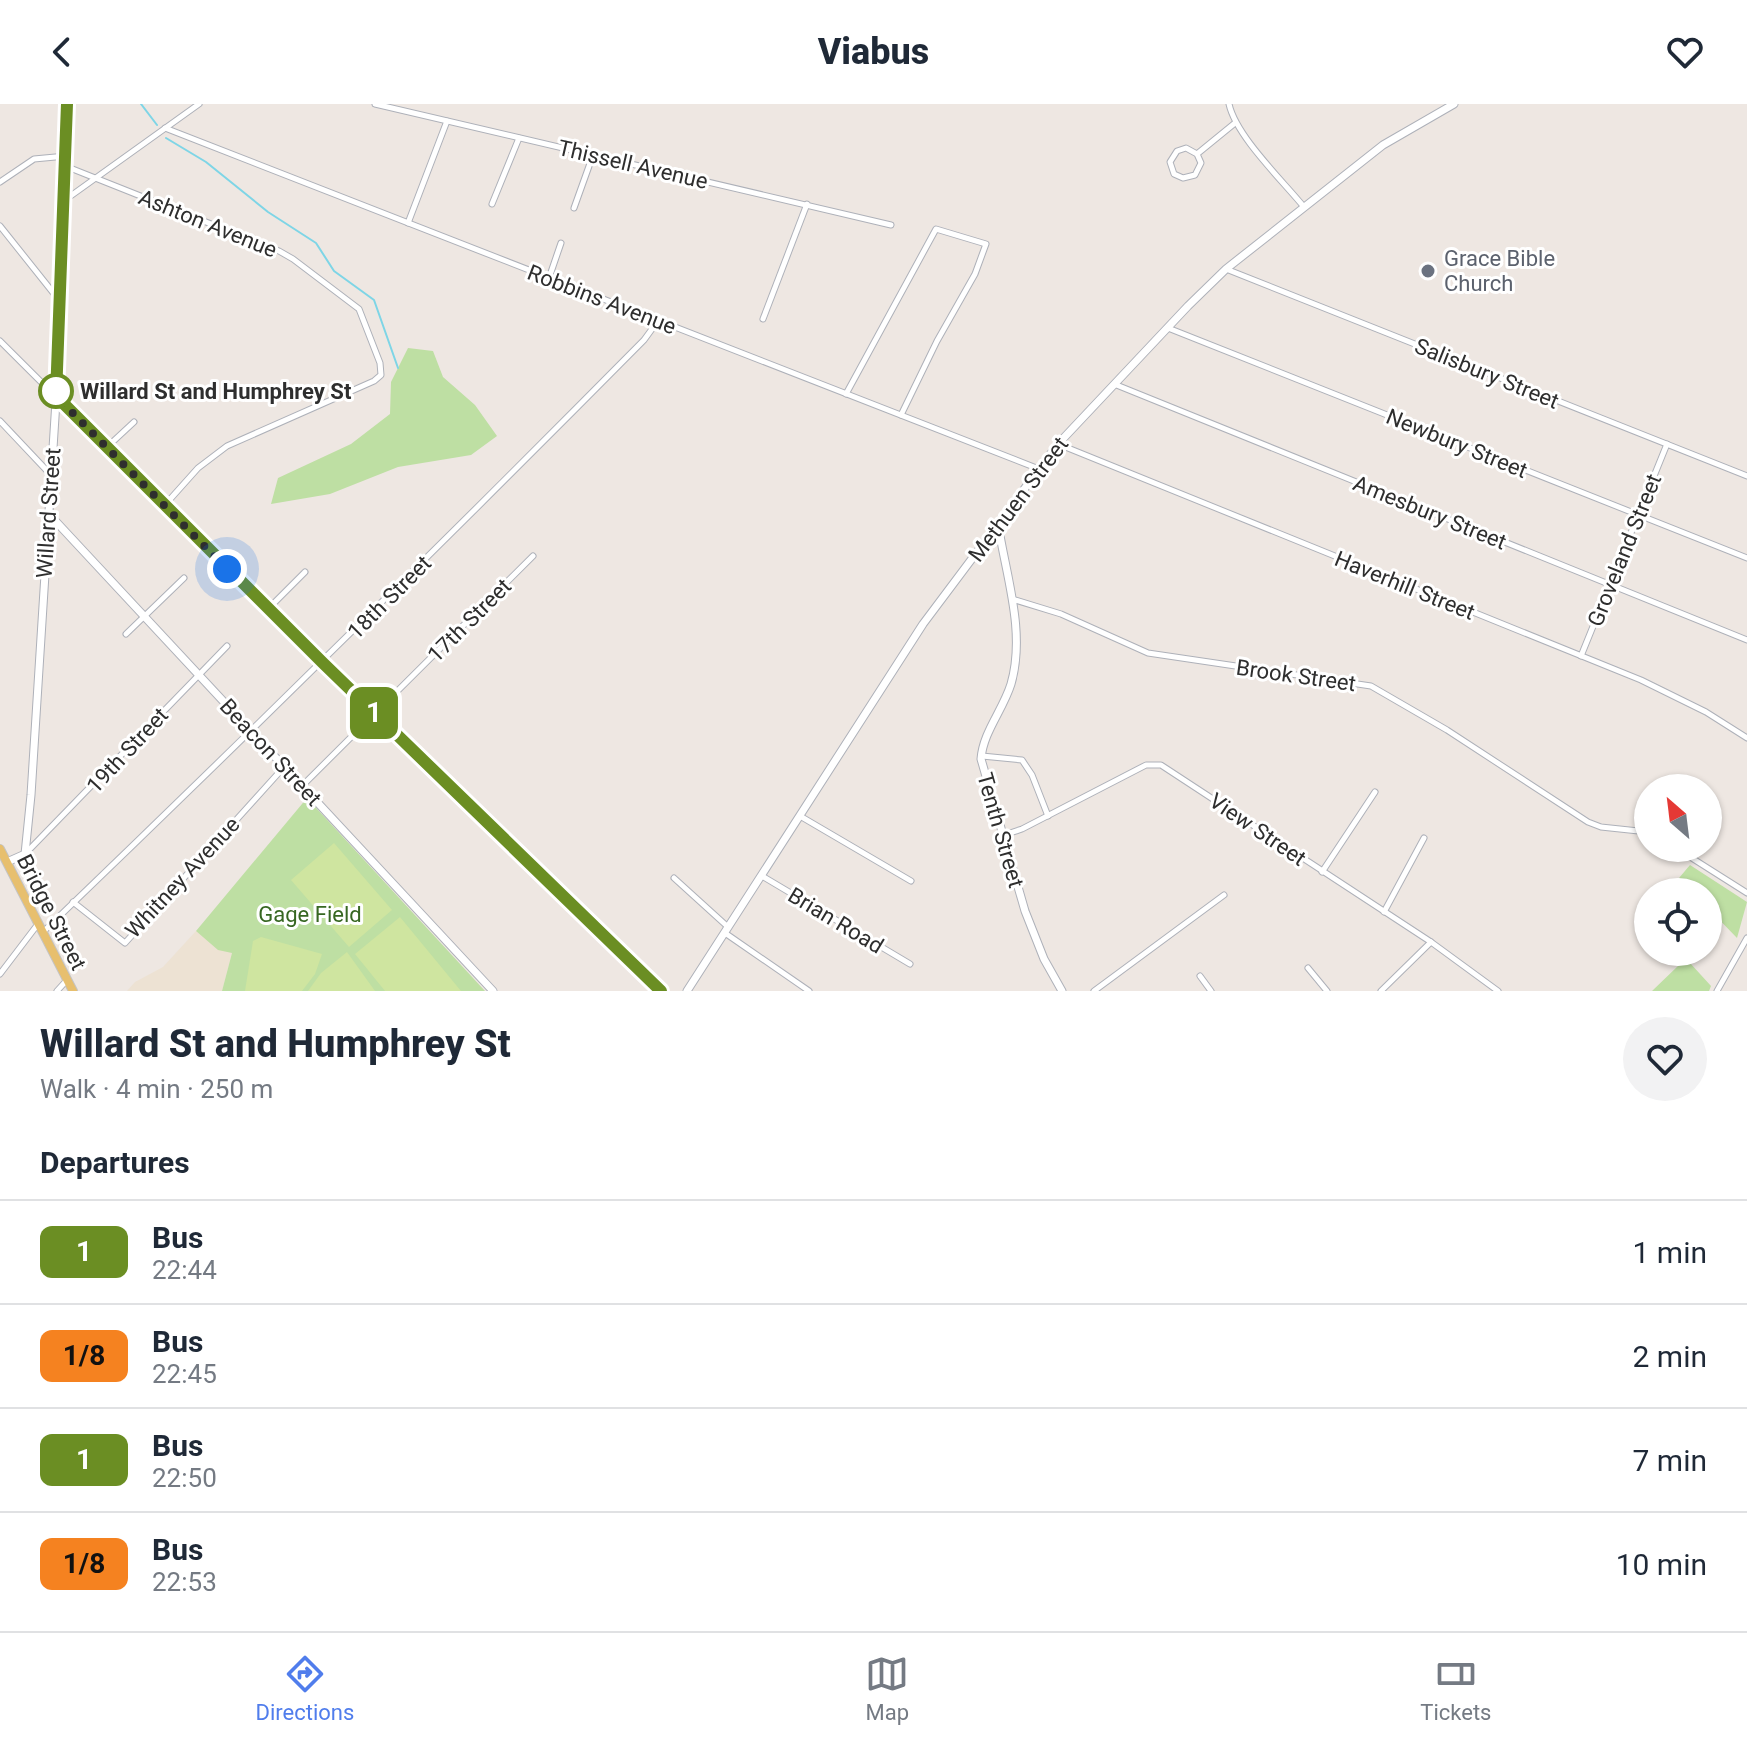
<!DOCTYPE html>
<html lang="en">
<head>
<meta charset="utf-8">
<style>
  :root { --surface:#fff; --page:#f2f2f3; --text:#1f2937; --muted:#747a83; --line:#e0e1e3; --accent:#507dec }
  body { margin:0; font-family:Roboto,sans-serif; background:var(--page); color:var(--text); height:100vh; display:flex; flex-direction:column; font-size:30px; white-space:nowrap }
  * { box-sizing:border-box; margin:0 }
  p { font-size:26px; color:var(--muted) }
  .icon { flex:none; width:44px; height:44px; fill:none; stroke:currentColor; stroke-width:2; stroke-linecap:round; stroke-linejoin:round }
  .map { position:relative; height:887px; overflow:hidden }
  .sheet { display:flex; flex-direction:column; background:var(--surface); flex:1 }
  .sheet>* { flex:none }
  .badge { padding:0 16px; border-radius:12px; font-size:28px; line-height:52px }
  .needle { width:52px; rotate:332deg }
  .buttons { position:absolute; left:1634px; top:670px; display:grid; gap:16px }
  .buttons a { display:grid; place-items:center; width:88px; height:88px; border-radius:50%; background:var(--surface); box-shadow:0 2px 6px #0004; font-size:40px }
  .you { position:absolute; width:40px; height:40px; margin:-20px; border:6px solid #fff; border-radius:50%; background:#1a73e8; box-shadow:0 0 0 12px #1a73e833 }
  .map>.badge { position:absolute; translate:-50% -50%; box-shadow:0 0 0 4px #fff }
  h2 { padding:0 40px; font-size:30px; line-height:72px }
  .round { display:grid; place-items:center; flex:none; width:84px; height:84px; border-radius:42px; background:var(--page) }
  .head { display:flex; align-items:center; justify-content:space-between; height:136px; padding:0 40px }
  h1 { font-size:38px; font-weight:800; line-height:60px }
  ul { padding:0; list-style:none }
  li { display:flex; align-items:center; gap:24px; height:104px; padding:0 40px; border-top:2px solid var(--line) }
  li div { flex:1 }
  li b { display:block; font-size:30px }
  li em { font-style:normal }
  li .badge { min-width:88px; font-weight:700; text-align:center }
  header { display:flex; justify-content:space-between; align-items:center; height:104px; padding:0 40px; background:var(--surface); font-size:36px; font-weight:800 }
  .tab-bar { display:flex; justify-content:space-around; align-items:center; height:112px; border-top:2px solid var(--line); background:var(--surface); font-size:22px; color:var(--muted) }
  .tab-bar a { display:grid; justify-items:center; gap:4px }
  .tab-bar .active { color:var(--accent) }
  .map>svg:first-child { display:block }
  .education { fill:#ede2d3 }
  .green { fill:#bedfa3 }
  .pitch { fill:#cfe5a0 }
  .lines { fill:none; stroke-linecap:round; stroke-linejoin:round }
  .stream { stroke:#7ed5e6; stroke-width:2 }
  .minor-casing { stroke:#aeb1b9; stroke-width:7 }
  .tertiary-casing { stroke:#aeb1b9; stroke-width:9 }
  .secondary-casing { stroke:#aeb1b9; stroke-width:9 }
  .primary-casing { stroke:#c4c4c4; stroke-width:10 }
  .minor { stroke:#fff; stroke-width:5 }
  .tertiary { stroke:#fff; stroke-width:7 }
  .secondary { stroke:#fff; stroke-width:7 }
  .primary { stroke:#e7bf6e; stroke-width:8 }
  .line-casing { stroke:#fff; stroke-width:18 }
  .line { stroke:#6b8e23; stroke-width:12 }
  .walk { stroke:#2e2e2e; stroke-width:8; stroke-dasharray:0 14.4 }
  .worship-dot { fill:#6b7280; stroke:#fff; stroke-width:3 }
  .stop-dot { fill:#fff; stroke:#6b8e23; stroke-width:4 }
  .labels { text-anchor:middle; stroke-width:6; stroke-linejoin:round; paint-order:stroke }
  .street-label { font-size:22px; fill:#2e2e2e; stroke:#fff }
  .worship-label { font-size:22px; fill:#5b616d; stroke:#fff; text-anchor:start }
  .stop-label { font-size:22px; font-weight:bold; fill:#2e2e2e; stroke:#fff; text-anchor:start }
  .park-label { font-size:22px; fill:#376722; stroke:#fff }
</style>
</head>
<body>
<header><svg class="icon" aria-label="back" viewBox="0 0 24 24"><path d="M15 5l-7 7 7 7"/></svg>Viabus<svg class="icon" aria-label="heart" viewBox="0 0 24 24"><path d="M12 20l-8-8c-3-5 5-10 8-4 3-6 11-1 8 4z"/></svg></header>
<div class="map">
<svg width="1747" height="887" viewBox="0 0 1747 887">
  <rect width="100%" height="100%" fill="#eee7e2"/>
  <polygon class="education" points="196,827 216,841 232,849 222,887 127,887 135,878 163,863"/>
  <g class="green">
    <polygon points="408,244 433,247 443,273 475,301 497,332 471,351 398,363 330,390 271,400 278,374 351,340 390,310 391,278"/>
    <polygon points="307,694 485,887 222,887 232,849 218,846 196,827"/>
    <polygon points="1690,761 1747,798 1737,834 1708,804 1708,788 1693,788 1679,774"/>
    <polygon points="1673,848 1680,848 1711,882 1709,887 1652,887 1678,862"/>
  </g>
  <g class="pitch">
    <polygon points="334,739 392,806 349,843 291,776"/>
    <polygon points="400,813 461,887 385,887 355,850"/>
    <polygon points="261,833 322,850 315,870 302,887 245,887 253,837"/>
    <polygon points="347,848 375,887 308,887 321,869"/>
  </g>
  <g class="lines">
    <g class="stream">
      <polyline points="141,0 157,21"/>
      <polyline points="166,34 206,58 268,108 316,139 334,167 374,196 398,264"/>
    </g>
    <defs>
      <g id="minor">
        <polyline points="375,0 891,121"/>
        <path d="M1229 0C1236 32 1282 76 1304 103"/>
        <polyline points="165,24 1039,365"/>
        <polyline points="1197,50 1201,59 1195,71 1183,74 1174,70 1170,58 1177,47 1186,44 1197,50 1235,19"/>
        <polyline points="65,62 279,147 293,155 359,205 380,259 381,271 374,277 227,342 198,364 164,402"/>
        <polyline points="0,78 34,55 66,52"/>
        <polyline points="65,96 199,0"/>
        <polyline points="492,100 519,34"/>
        <polyline points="574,104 593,51"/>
        <polyline points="408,119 447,17"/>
        <polyline points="0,122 59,196"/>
        <polyline points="1226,165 1747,372"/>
        <polyline points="549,174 561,139"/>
        <polyline points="763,215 807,100"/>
        <polyline points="1168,224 1747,454"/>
        <polyline points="0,237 323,559 661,887"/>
        <polyline points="1114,280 1747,536"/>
        <polyline points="846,290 936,125 986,140 975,170 937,237 901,311"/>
        <polyline points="0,317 51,371"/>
        <polyline points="1058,340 1641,576 1706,608 1747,634"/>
        <polyline points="106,344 134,318"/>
        <polyline points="1012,495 1061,510 1148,549 1371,582 1447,626 1588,718 1601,723 1648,728"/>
        <polyline points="269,504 305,468"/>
        <polyline points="126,530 184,474"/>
        <polyline points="1581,552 1667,340"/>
        <polyline points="982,652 1022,656 1032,671 1048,712"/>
        <polyline points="302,682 533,452"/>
        <polyline points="800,712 911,777"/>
        <polyline points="1004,731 1022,725 1146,661 1161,661 1431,838 1498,887"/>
        <polyline points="1676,744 1747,789"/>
        <polyline points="26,749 227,542"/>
        <polyline points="1322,768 1375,688"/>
        <polyline points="762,772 910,860"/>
        <polyline points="674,774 728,823"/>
        <polyline points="73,798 125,839 284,663"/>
        <polyline points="1384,808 1424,734"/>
        <path d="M43 828C246 633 446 436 644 236L652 225 653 215"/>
        <polyline points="725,829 809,887"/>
        <polyline points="1308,864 1327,887"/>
        <polyline points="0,870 38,820"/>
        <polyline points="1200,872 1211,887"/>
        <polyline points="57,887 67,876"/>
        <polyline points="1094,887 1224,791"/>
        <polyline points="1381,887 1431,838"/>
        <polyline points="1717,887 1747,834"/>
      </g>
      <g id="tertiary">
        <polyline points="48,409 493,887"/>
        <path d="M998 420C1006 472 1026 528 1011 580 1003 606 983 628 981 655L1025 807 1044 855 1062 887"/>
        <polyline points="687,887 923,520 1058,340 1188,202 1226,165 1383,41 1454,0"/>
      </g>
      <polyline id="secondary" points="7,758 25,750 31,691 56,297 68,0"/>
      <polyline id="primary" points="0,745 73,887"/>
    </defs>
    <use href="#minor" class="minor-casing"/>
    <use href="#tertiary" class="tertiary-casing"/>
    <use href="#secondary" class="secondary-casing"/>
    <use href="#primary" class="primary-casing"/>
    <use href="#minor" class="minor"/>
    <use href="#tertiary" class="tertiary"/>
    <use href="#secondary" class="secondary"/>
    <use href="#primary" class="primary"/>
  </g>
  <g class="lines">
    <defs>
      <polyline id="line" points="67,0 56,292 323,559 661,887"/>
    </defs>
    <use href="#line" class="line-casing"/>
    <use href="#line" class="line"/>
    <polyline class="walk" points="56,287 56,292 227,465"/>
  </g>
  <circle class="worship-dot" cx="1428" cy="167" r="8"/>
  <circle class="stop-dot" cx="56" cy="287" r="16"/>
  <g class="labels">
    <g class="street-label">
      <text transform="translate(633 60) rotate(13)" y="8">Thissell Avenue</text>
      <text transform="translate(208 119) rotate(22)" y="8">Ashton Avenue</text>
      <text transform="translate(602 195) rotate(21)" y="8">Robbins Avenue</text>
      <text transform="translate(1487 269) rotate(22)" y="8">Salisbury Street</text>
      <text transform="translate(1457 339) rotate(22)" y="8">Newbury Street</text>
      <text transform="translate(1018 395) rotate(-53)" y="8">Methuen Street</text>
      <text transform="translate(1430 408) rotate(22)" y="8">Amesbury Street</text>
      <text transform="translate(48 409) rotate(-86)" y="8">Willard Street</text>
      <text transform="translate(1624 446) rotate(-68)" y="8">Groveland Street</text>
      <text transform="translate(1405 481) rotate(22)" y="8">Haverhill Street</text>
      <text transform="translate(389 493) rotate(-45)" y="8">18th Street</text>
      <text transform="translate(469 516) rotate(-45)" y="8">17th Street</text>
      <text transform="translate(1296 571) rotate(8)" y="8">Brook Street</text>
      <text transform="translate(127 646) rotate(-47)" y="8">19th Street</text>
      <text transform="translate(271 648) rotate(47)" y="8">Beacon Street</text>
      <text transform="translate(1258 725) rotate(34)" y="8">View Street</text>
      <text transform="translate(1001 726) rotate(74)" y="8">Tenth Street</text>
      <text transform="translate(182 773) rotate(-47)" y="8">Whitney Avenue</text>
      <text transform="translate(52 808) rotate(63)" y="8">Bridge Street</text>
      <text transform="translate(836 816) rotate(31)" y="8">Brian Road</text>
    </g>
    <g class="worship-label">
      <text x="1444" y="162">Grace Bible<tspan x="1444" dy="25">Church</tspan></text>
    </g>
    <g class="stop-label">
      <text x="80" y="295">Willard St and Humphrey St</text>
    </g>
    <g class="park-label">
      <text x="310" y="818">Gage Field</text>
    </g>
  </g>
</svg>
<div class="buttons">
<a><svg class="needle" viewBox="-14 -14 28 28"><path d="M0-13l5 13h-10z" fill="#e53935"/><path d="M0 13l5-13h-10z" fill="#747a83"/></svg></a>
<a><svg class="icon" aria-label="locate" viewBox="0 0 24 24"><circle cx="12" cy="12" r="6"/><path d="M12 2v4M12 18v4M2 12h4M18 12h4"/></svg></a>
</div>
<div class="you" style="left:227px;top:465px"></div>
<b class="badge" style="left:374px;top:609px;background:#6b8e23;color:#fff">1</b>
</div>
<section class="sheet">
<div class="head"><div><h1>Willard St and Humphrey St</h1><p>Walk · 4 min · 250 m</p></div><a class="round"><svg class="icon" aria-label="heart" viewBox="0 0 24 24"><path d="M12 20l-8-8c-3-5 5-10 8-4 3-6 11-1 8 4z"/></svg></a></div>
<h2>Departures</h2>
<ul>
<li><span class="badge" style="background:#6b8e23;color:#fff">1</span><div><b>Bus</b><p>22:44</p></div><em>1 min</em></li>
<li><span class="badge" style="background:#f58220;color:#111">1/8</span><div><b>Bus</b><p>22:45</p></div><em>2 min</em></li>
<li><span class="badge" style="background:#6b8e23;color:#fff">1</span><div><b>Bus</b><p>22:50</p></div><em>7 min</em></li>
<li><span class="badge" style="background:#f58220;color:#111">1/8</span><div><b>Bus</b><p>22:53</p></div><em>10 min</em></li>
</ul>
</section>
<nav class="tab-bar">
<a class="active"><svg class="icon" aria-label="directions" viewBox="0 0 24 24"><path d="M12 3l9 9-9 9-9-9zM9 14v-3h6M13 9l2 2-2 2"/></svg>Directions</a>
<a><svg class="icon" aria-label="map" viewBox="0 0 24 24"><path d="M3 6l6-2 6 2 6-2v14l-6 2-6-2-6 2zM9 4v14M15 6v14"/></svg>Map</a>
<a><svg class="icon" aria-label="tickets" viewBox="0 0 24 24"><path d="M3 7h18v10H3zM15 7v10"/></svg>Tickets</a>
</nav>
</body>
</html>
